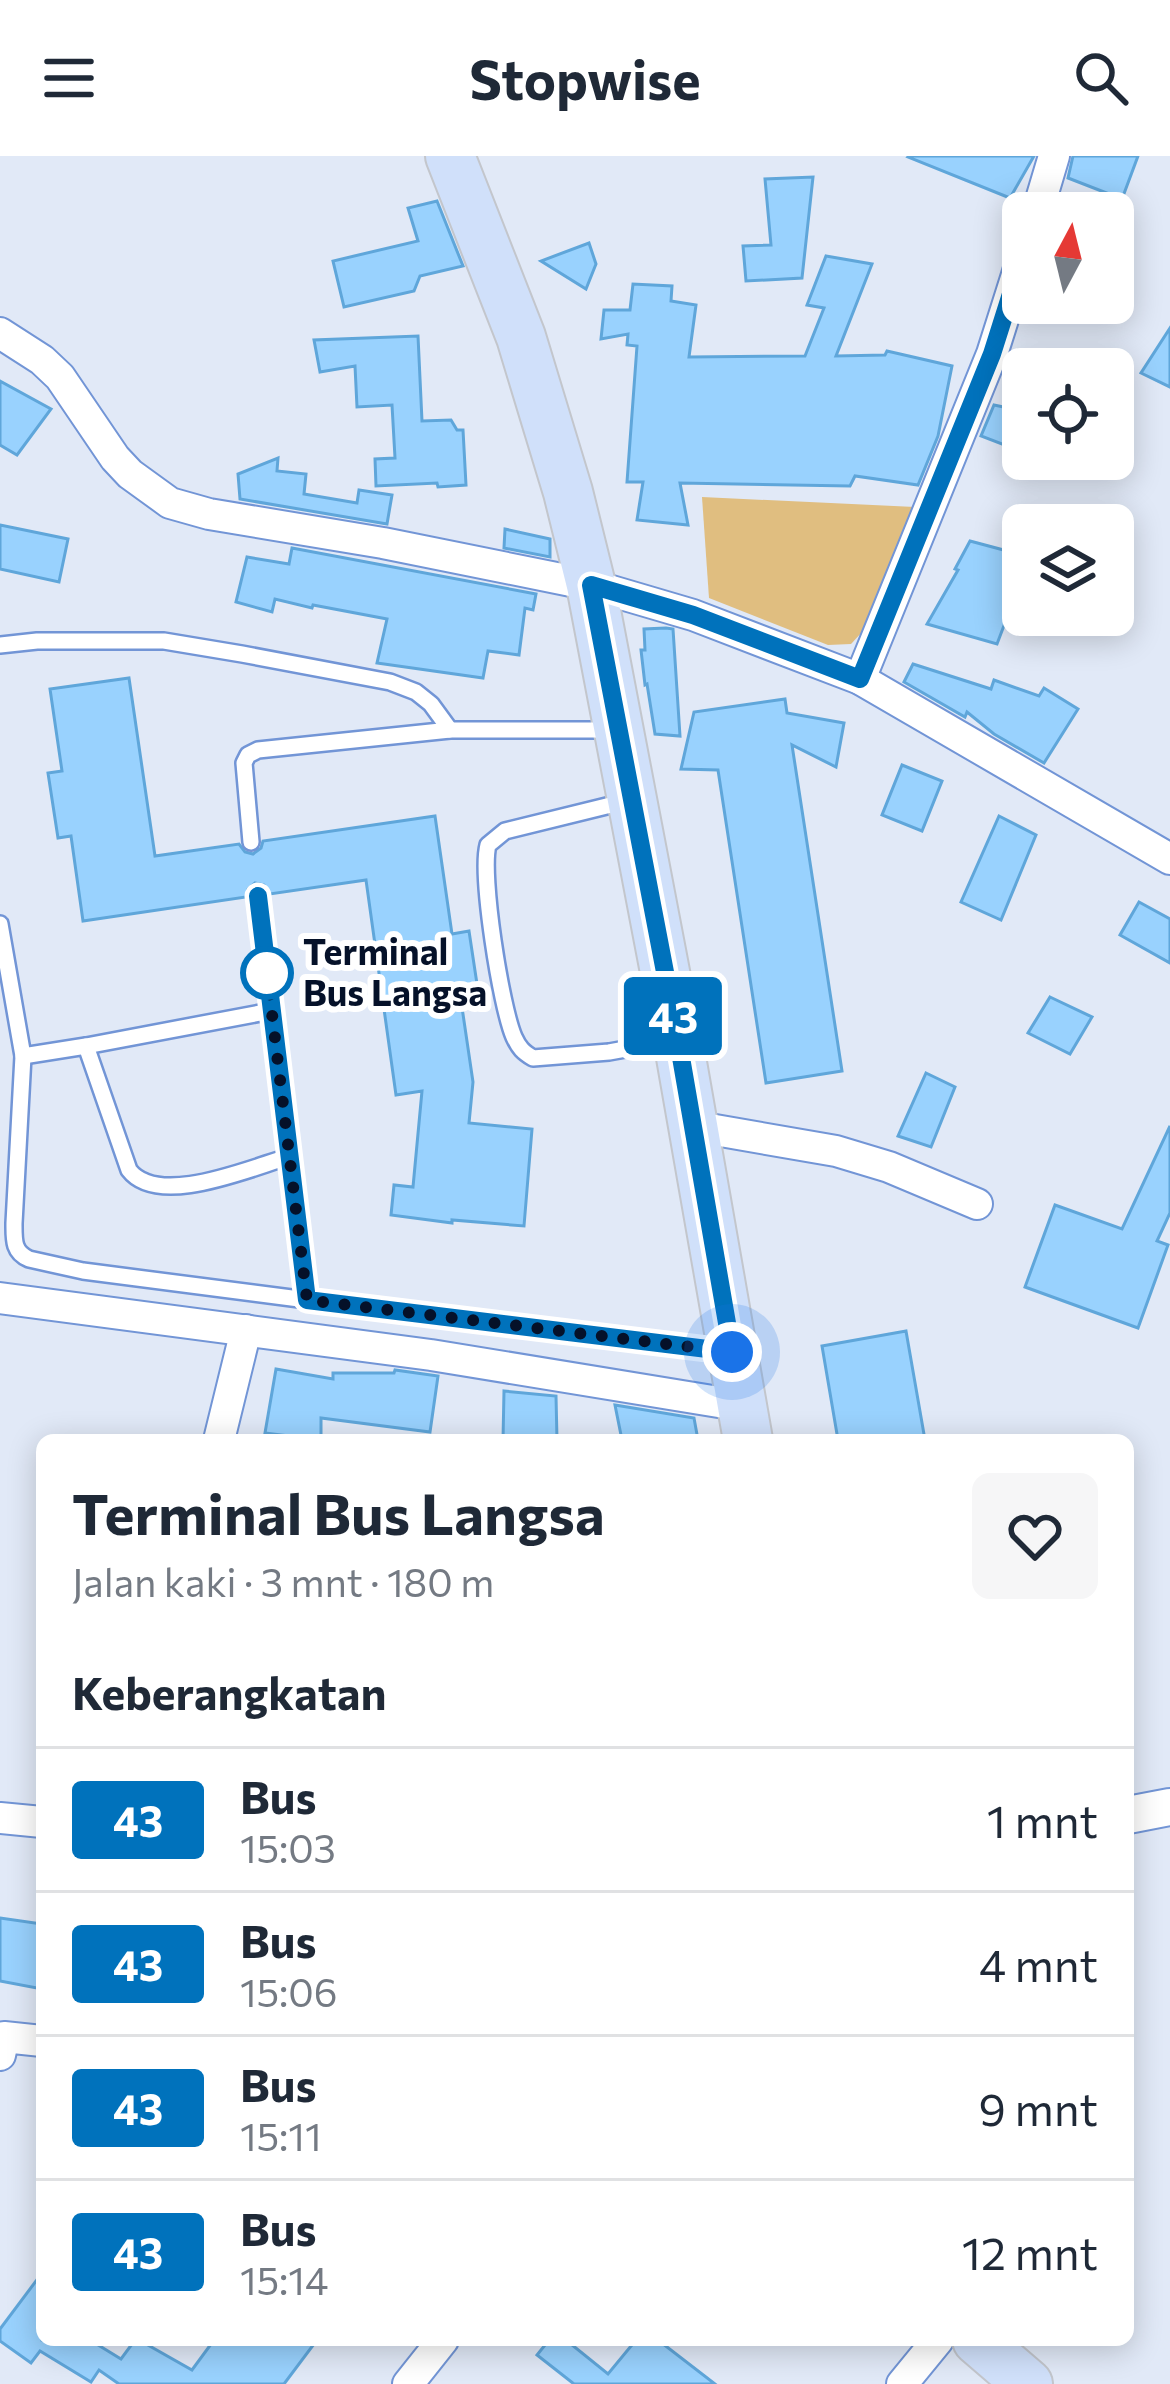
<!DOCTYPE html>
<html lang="id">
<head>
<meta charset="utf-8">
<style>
  :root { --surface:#fff; --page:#f6f6f7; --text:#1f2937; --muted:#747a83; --line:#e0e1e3 }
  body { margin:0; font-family:Commissioner,sans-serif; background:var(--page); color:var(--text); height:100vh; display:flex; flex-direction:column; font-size:45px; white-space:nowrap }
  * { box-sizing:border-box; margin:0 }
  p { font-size:39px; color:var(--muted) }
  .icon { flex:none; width:66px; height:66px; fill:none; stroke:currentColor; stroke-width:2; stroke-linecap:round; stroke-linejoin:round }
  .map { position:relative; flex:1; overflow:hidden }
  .details { position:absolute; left:36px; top:1278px; width:1098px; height:912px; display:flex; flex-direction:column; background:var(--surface); border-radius:18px; box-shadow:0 6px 30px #0003 }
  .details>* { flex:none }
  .badge { padding:0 24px; border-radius:9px; font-size:42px; line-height:78px }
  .needle { width:78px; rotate:7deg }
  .tools { position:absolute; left:1002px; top:36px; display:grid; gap:24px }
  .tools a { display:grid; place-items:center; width:132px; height:132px; border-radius:18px; background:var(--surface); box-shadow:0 6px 30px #0003; font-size:60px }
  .you { position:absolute; width:60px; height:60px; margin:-30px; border:9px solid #fff; border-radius:50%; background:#1a73e8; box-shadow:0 0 0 18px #1a73e833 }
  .map>.badge { position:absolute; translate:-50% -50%; box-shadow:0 0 0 6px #fff }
  h2 { padding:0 36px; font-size:45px; line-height:108px }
  .round { display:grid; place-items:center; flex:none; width:126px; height:126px; border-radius:18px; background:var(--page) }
  .overview { display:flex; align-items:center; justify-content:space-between; height:204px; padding:0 36px }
  h1 { font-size:57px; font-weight:700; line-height:90px }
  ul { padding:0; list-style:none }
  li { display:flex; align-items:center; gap:36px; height:144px; padding:0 36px; border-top:3px solid var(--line) }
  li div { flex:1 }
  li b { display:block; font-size:45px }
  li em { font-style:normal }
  li .badge { min-width:132px; font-weight:700; text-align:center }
  header { display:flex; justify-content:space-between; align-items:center; height:156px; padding:0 36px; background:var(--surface); font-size:54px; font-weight:700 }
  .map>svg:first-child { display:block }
  .green { fill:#e0be80 }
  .building { fill:#99d2fe; stroke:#5fa6da; stroke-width:3 }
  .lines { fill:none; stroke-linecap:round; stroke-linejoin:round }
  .service-casing { stroke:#7295d6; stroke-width:20 }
  .minor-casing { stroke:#7295d6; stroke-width:34 }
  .tertiary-casing { stroke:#7295d6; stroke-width:40 }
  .trunk-casing { stroke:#c3c6cc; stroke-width:52 }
  .service { stroke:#fff; stroke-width:15 }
  .minor { stroke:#fff; stroke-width:30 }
  .tertiary { stroke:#fff; stroke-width:36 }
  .trunk { stroke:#d0e0fa; stroke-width:48 }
  .line-casing { stroke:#fff; stroke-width:27 }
  .line { stroke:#0072bc; stroke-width:18 }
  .walk { stroke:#051129; stroke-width:12; stroke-dasharray:0 21.6 }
  .stop-dot { fill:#fff; stroke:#0072bc; stroke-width:6 }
  .labels { text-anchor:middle; stroke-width:12; stroke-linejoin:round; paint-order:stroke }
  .stop-label { font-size:36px; font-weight:bold; fill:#051129; stroke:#fff; text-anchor:start }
</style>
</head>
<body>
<header><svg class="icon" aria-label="menu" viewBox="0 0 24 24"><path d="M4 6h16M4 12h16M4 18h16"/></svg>Stopwise<svg class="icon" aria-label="search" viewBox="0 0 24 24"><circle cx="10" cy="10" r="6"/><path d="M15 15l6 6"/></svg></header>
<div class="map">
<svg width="1170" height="2228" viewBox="0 0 1170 2228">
  <rect width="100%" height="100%" fill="#e1e9f7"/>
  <polygon class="green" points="702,341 915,351 864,474 851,488 828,489 709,442"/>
  <g class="building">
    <polygon points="1034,0 1010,42 908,1 909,0"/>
    <polygon points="1073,0 1138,0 1122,43 1068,22"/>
    <polygon points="813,21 802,122 746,125 743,90 771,89 765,23"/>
    <polygon points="437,45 463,110 420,120 414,135 344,151 333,105 418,85 408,52"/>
    <polygon points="589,87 596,108 586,133 541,105"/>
    <polygon points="826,100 872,108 836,200 885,199 887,195 952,210 938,280 918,329 855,320 850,330 680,327 688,369 637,364 643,326 627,326 637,190 627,189 628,178 601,183 604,154 630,154 633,128 672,130 671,145 696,149 689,201 805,200 824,152 807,149"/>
    <polygon points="1170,172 1170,231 1141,217"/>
    <polygon points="418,180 422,265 451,264 457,274 463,274 466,329 438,331 437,327 376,330 375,303 395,302 392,249 357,251 355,210 320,216 314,184"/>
    <polygon points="0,225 51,253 17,299 0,289"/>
    <polygon points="994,249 1023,255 1023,296 981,280"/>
    <polygon points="278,302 277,315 306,318 304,338 357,347 359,334 392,339 387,368 240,343 238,318"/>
    <polygon points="0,369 68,383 59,426 0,413"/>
    <polygon points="505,373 550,383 550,401 504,392"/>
    <polygon points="970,385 1011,396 1008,459 997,488 927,468 958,414 955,413"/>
    <polygon points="292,392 536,438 533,454 525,452 519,499 488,495 483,522 377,507 387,463 313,449 312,452 275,443 272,456 236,446 247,401 289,408"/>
    <polygon points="666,472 673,473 680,580 655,578 647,528 645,529 641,494 645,494 644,473"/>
    <polygon points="913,508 991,533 994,524 1039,540 1044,532 1078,553 1044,607 994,578 967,556 965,561 904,526"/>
    <polygon points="129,522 155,700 239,688 245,696 253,698 261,692 263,685 435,660 452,778 469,775 477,828 459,831 473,926 469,967 532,973 524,1070 452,1064 452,1067 391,1059 394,1029 413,1031 422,935 396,939 366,724 270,738 264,729 255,727 248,733 246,741 83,765 71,680 58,682 48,617 62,615 50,533"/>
    <polygon points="785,543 787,557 844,567 836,611 792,589 842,915 766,927 718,614 681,613 694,556"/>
    <polygon points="902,609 942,625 922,675 882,659"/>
    <polygon points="999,660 1036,679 1001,764 961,746"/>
    <polygon points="1139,746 1170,763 1170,807 1120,779"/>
    <polygon points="1050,841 1092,861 1070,898 1028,877"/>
    <polygon points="926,917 955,931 931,991 898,980"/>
    <polygon points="1170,970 1170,1057 1157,1085 1168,1089 1138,1172 1025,1131 1055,1049 1122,1073"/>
    <polygon points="906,1175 925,1284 838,1284 822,1190"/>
    <polygon points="276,1213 333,1223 333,1217 394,1217 395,1214 438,1220 430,1276 321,1262 321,1284 265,1277"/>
    <polygon points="504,1235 556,1240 557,1284 503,1284"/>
    <polygon points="615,1249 694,1262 698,1284 622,1284"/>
    <polygon points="0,1762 42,1768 42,1833 0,1825"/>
    <polygon points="42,2117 42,2184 90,2184 121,2203 135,2184 139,2184 192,2214 214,2184 317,2184 284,2228 119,2228 99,2214 91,2226 40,2195 31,2207 0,2185 0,2173"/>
    <polygon points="549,2184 566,2184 608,2218 636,2184 658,2184 715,2228 574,2228 537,2199"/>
  </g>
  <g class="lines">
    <defs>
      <g id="service">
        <polyline points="0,489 37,485 164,485 242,498 390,526 416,536 431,548 450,574"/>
        <path d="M627 645 505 675 488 689C480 719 501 851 514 881 519 892 523 896 533 902L609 896 675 884"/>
        <polyline points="251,686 244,607 248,599 258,594 450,574 609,574"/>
        <polyline points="258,739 307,1144 723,1194"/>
        <polyline points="0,768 23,900 86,890"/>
        <path d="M271 855 86 890 129 1014C158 1052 250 1012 288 1001"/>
        <path d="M23 900 14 1067C14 1084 13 1096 29 1103L83 1115 307 1144"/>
      </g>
      <g id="minor">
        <polyline points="1037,57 1054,0"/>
        <polyline points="0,177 42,204 60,221 115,302 130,318 170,347 209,358 383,387 591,429 693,459 860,523 1170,703"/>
        <polyline points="860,523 992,198 1023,100"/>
        <polyline points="692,970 836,995 889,1011 977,1048"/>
        <polyline points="0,1142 431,1199 743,1250"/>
        <polyline points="219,1284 246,1174"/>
        <polyline points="0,1662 42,1666"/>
        <polyline points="0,1899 4,1881 42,1885"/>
        <polyline points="408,2228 443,2184"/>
        <polyline points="902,2228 938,2184"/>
      </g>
      <polyline id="tertiary" points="1128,1659 1170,1651"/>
      <g id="trunk">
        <polyline points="450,0 521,181 568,336 591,429 678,884 748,1284"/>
        <polyline points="977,2184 1028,2228"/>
      </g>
    </defs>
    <use href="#service" class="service-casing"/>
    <use href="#minor" class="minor-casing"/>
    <use href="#tertiary" class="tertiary-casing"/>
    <use href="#trunk" class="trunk-casing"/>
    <use href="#service" class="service"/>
    <use href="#minor" class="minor"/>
    <use href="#tertiary" class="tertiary"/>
    <use href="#trunk" class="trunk"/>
  </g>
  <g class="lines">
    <defs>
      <polyline id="line" points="258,740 307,1144 732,1196 678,884 591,429 693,459 860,523 992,198 1023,100"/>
    </defs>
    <use href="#line" class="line-casing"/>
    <use href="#line" class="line"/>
    <polyline class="walk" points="267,817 307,1144 732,1196"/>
  </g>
  <circle class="stop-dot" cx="267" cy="817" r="24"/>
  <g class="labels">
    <g class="stop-label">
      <text x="303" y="809">Terminal<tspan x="303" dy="41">Bus Langsa</tspan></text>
    </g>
  </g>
</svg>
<div class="tools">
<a><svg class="needle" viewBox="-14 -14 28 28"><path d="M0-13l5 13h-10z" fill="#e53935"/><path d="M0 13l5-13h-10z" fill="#747a83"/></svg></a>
<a><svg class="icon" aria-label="locate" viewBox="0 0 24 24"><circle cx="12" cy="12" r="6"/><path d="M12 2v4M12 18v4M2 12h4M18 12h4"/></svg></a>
<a><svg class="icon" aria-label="layers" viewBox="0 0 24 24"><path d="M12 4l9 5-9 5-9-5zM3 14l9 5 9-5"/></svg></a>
</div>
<div class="you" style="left:732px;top:1196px"></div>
<b class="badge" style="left:673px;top:860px;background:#0072bc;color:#fff">43</b>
<section class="details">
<div class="overview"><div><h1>Terminal Bus Langsa</h1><p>Jalan kaki · 3 mnt · 180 m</p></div><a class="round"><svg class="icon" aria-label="heart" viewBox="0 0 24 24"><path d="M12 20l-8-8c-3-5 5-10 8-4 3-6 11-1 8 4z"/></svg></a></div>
<h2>Keberangkatan</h2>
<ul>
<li><span class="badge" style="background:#0072bc;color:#fff">43</span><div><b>Bus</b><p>15:03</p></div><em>1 mnt</em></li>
<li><span class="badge" style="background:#0072bc;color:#fff">43</span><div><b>Bus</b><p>15:06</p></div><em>4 mnt</em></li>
<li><span class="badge" style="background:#0072bc;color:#fff">43</span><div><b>Bus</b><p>15:11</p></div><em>9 mnt</em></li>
<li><span class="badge" style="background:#0072bc;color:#fff">43</span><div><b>Bus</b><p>15:14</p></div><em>12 mnt</em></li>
</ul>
</section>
</div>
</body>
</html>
